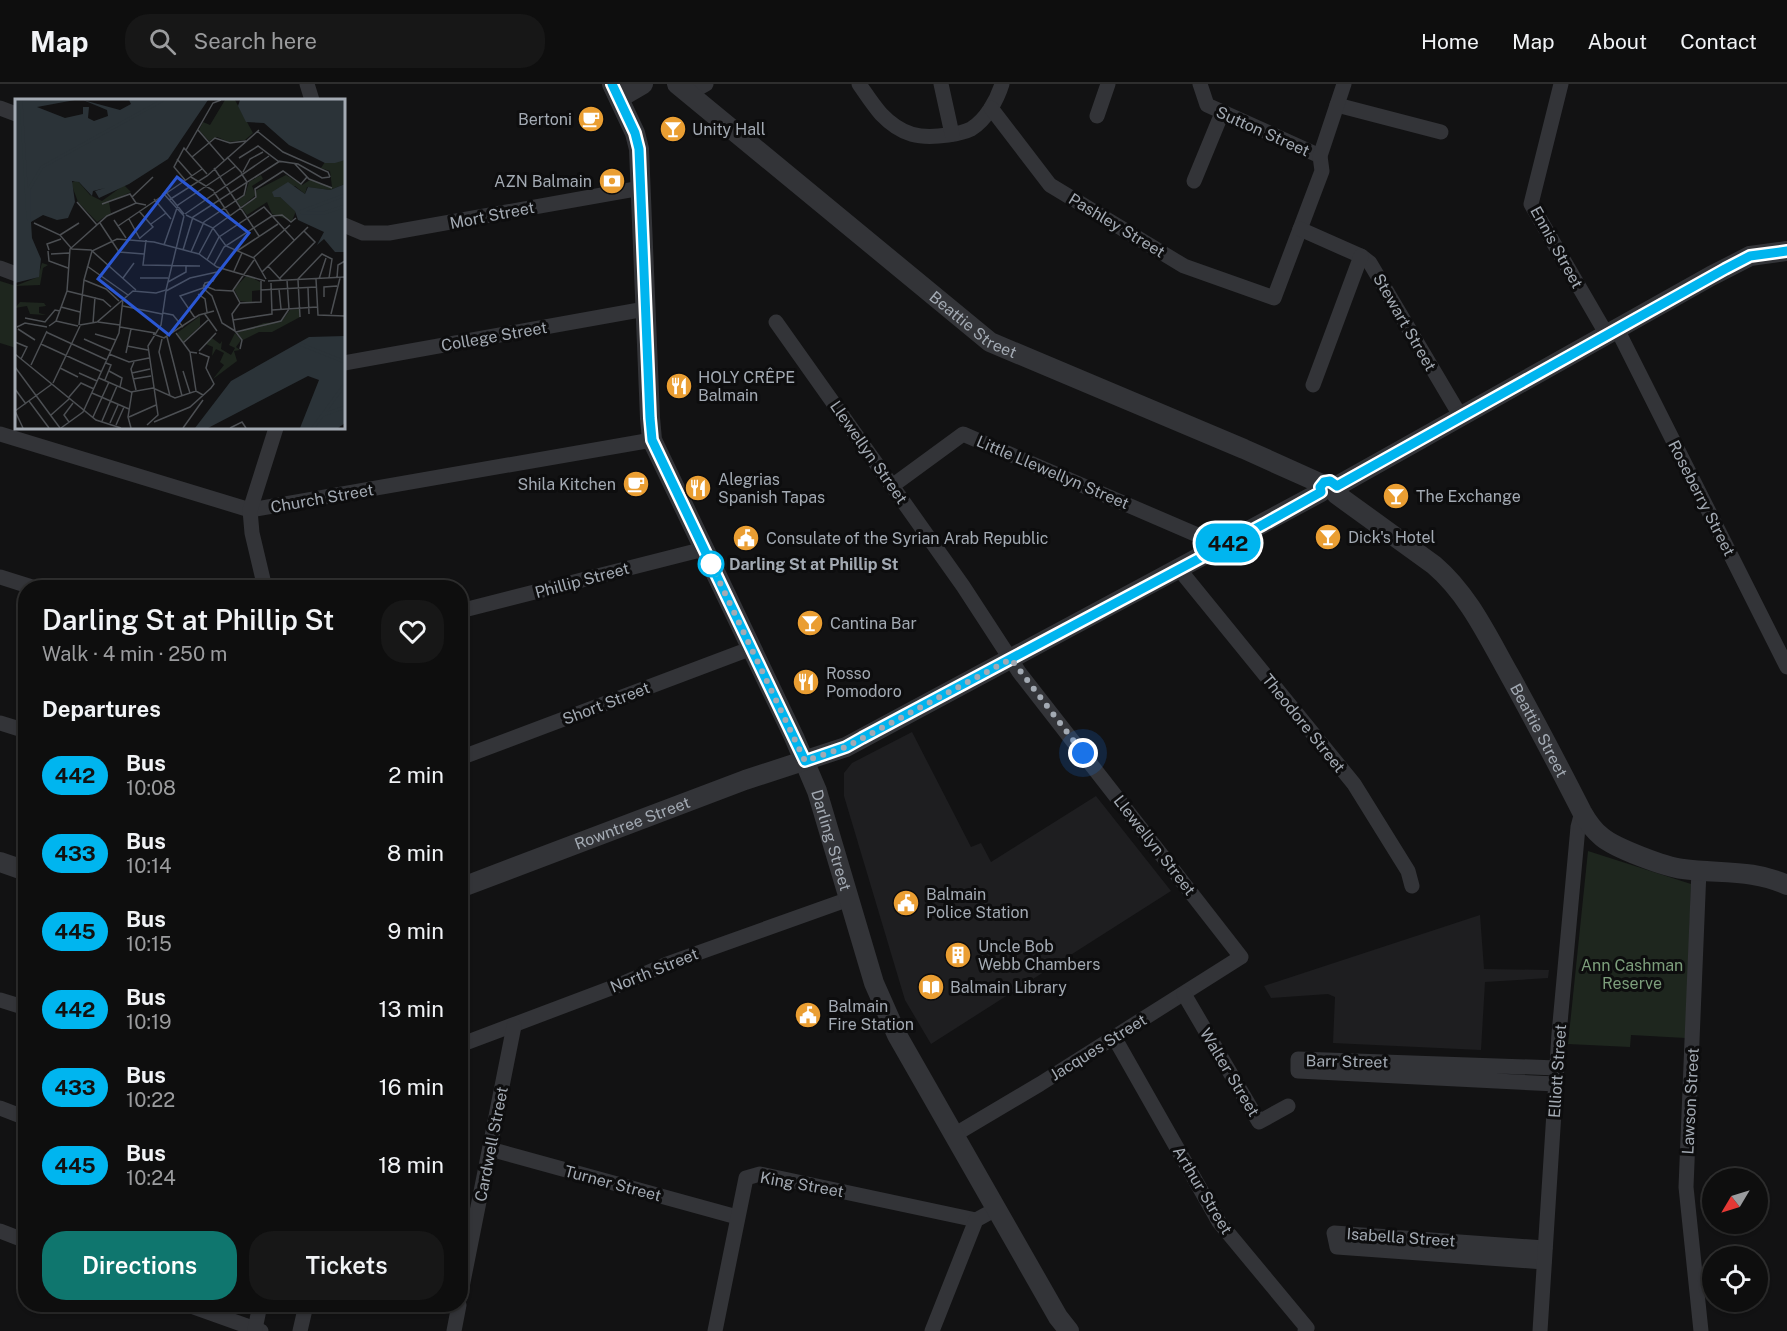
<!DOCTYPE html>
<html lang="en">
<head>
<meta charset="utf-8">
<style>
  :root { --surface:#0e0e0e; --page:#171717; --text:#f1f3f6; --muted:#9b9c9e; --line:#2e2e2e; --accent:#0f766e }
  body { margin:0; font-family:"Public Sans",sans-serif; background:var(--page); color:var(--text); height:100vh; display:flex; flex-direction:column; font-size:22px; white-space:nowrap }
  * { box-sizing:border-box; margin:0 }
  p { font-size:20px; color:var(--muted) }
  .icon { flex:none; width:33px; height:33px; fill:none; stroke:currentColor; stroke-width:2; stroke-linecap:round; stroke-linejoin:round }
  .map { position:relative; flex:1; overflow:hidden }
  .details { position:absolute; left:18px; top:496px; width:450px; height:732px; display:flex; flex-direction:column; background:var(--surface); border-radius:24px; box-shadow:0 2px 4px #0004,0 0 0 2px var(--line) }
  .details>* { flex:none }
  .badge { padding:0 12px; border-radius:20px; font-size:21px; line-height:39px }
  .needle { width:39px; rotate:232deg }
  .buttons { position:absolute; left:1702px; top:1084px; display:grid; gap:12px }
  .buttons a { display:grid; place-items:center; width:66px; height:66px; border-radius:50%; background:var(--surface); box-shadow:0 2px 4px #0004,0 0 0 2px var(--line); font-size:30px }
  .you { position:absolute; width:30px; height:30px; margin:-15px; border:4px solid #fff; border-radius:50%; background:#1a73e8; box-shadow:0 0 0 9px #1a73e833 }
  .map>.badge { position:absolute; translate:-50% -50%; box-shadow:0 0 0 3px #fff }
  h2 { padding:0 24px; font-size:22px; line-height:54px }
  .round { display:grid; place-items:center; flex:none; width:63px; height:63px; border-radius:24px; background:var(--page) }
  .head { display:flex; align-items:center; justify-content:space-between; height:102px; padding:0 24px }
  h1 { font-size:28px; font-weight:600; line-height:45px }
  .primary-button { display:flex; gap:12px; margin-top:auto; padding:12px 24px }
  .primary-button a { flex:1; height:69px; border-radius:24px; background:var(--accent); color:#fff; font-size:24px; font-weight:600; line-height:69px; text-align:center }
  .primary-button a+a { background:var(--page); color:var(--text) }
  ul { padding:0; list-style:none }
  li { display:flex; align-items:center; gap:18px; height:78px; padding:0 24px }
  li div { flex:1 }
  li b { display:block; font-size:22px }
  li em { font-style:normal }
  li .badge { min-width:66px; font-weight:700; text-align:center }
  header { display:flex; align-items:center; gap:36px; box-sizing:border-box; height:84px; padding:0 30px; background:var(--surface); border-bottom:2px solid var(--line) }
  header strong { font-size:28px }
  nav { display:flex; gap:33px; margin-inline-start:auto; font-size:21px }
  .search { width:420px; height:54px; background:var(--page); display:flex; align-items:center; gap:15px; box-sizing:border-box; padding:0 21px; border-radius:24px; color:var(--muted); font-size:22px }
  .map>svg:first-child { display:block }
  .built { fill:#1e1e20 }
  .green { fill:#1e261e }
  .lines { fill:none; stroke-linecap:round; stroke-linejoin:round }
  .minor { stroke:#333438; stroke-width:15 }
  .tertiary { stroke:#333438; stroke-width:20 }
  .line-casing { stroke:#fff; stroke-width:14 }
  .line { stroke:#00b5ef; stroke-width:9 }
  .walk { stroke:#a3aab3; stroke-width:6; stroke-dasharray:0 10.8 }
  .stop-dot { fill:#fff; stroke:#00b5ef; stroke-width:3 }
  .labels { text-anchor:middle; stroke-width:6; stroke-linejoin:round; paint-order:stroke }
  .poi-label { font-size:16px; fill:#a3aab3; stroke:#0d0d0e; text-anchor:start }
  .street-label { font-size:16px; fill:#a3aab3; stroke:#0d0d0e }
  .stop-label { font-size:16px; font-weight:bold; fill:#a3aab3; stroke:#0d0d0e; text-anchor:start }
  .park-label { font-size:16px; fill:#7c9e7b; stroke:#0d0d0e }
  .inset-river { fill:none; stroke:#2b3338; stroke-width:3 }
  .inset-road { fill:none; stroke:#4c4f53; stroke-width:1.5 }
  .view { fill:#2a57d4; fill-opacity:0.15; stroke:#2a57d4; stroke-width:3 }
  .inset-edge { fill:none; stroke:#a3aab3; stroke-width:3 }
</style>
</head>
<body>
<header>
<strong>Map</strong>
<div class="search"><svg class="icon" aria-label="search" viewBox="0 0 24 24"><circle cx="10" cy="10" r="6"/><path d="M15 15l6 6"/></svg>Search here</div>
<nav><a>Home</a><a>Map</a><a>About</a><a>Contact</a></nav>
</header>
<div class="map">
<svg width="1787" height="1247" viewBox="0 0 1787 1247">
  <rect width="100%" height="100%" fill="#121213"/>
  <g class="built">
    <polygon points="912,648 971,763 981,759 991,778 1096,712 1171,807 931,960 905,916 844,712 844,689 852,679"/>
    <polygon points="1480,831 1484,885 1549,886 1548,894 1485,898 1481,966 1333,959 1335,913 1328,910 1271,914 1264,902"/>
  </g>
  <g class="green">
    <polygon points="0,197 16,202 16,264 0,259"/>
    <polygon points="1588,767 1691,800 1686,954 1631,951 1630,963 1568,960"/>
  </g>
  <g class="lines">
    <g class="minor">
      <polyline points="307,0 312,16"/>
      <path d="M859 0C866 10 873 21 881 30 902 52 920 55 948 51 955 50 965 48 971 45 986 36 997 16 1002 0"/>
      <polyline points="941,0 952,50"/>
      <polyline points="1200,0 1207,21 1320,72"/>
      <polyline points="1561,0 1531,120 1607,251"/>
      <polyline points="690,9 706,0"/>
      <polyline points="1337,21 1441,48"/>
      <polyline points="0,24 16,30"/>
      <polyline points="991,24 1050,101 1184,182 1274,214 1322,87 1320,72 1344,0"/>
      <polyline points="1097,32 1108,0"/>
      <polyline points="1194,97 1222,29"/>
      <polyline points="344,141 363,149 389,149 641,104"/>
      <polyline points="1300,145 1361,172 1370,179 1461,333"/>
      <polyline points="0,184 16,190"/>
      <polyline points="776,238 963,502 1019,588 1241,873 1040,1000 954,1051"/>
      <polyline points="1617,245 1787,583"/>
      <polyline points="344,279 645,225"/>
      <polyline points="1313,301 1361,172"/>
      <polyline points="0,350 250,426 652,356"/>
      <polyline points="892,402 963,350 1223,462"/>
      <polyline points="1179,485 1354,700 1408,787 1412,802"/>
      <polyline points="0,493 35,504"/>
      <polyline points="265,504 252,449 250,426 276,344"/>
      <polyline points="460,527 704,465"/>
      <polyline points="0,639 26,647"/>
      <polyline points="460,674 752,564"/>
      <polyline points="1699,786 1686,1103 1701,1247"/>
      <polyline points="1184,910 1259,1038 1288,1022"/>
      <polyline points="0,916 26,924"/>
      <polyline points="1114,953 1219,1138 1307,1244 1305,1247"/>
      <polyline points="460,961 619,901 667,880 849,815"/>
      <polyline points="1556,1000 1298,987 1298,975 1557,984"/>
      <polyline points="0,1024 26,1034"/>
      <polyline points="490,1065 737,1133"/>
      <polyline points="0,1147 26,1157"/>
      <polyline points="1544,1178 1337,1163 1334,1149 1545,1164"/>
      <polyline points="460,1213 514,942"/>
      <polyline points="188,1221 261,1247"/>
      <polyline points="255,1245 260,1221"/>
      <polyline points="300,1247 306,1221"/>
      <polyline points="454,1247 459,1221"/>
      <polyline points="715,1247 746,1094 760,1090 976,1136"/>
      <polyline points="932,1247 976,1136 996,1125"/>
      <polyline points="1540,1247 1559,950 1578,743 1582,728"/>
    </g>
    <g class="tertiary">
      <path id="s1" d="M612 0 635 49 639 65 650 334 652 356 794 653 817 707 874 899 897 951 1058 1233 1069 1247"/>
      <path id="s2" d="M677 0 990 258 1244 365 1322 400"/>
      <polyline points="619,14 643,0"/>
      <polyline points="1337,402 1711,192 1750,172 1787,167"/>
      <path id="s3" d="M1336 410 1434 481C1468 510 1487 551 1509 590 1534 635 1558 681 1582 728 1587 737 1593 746 1602 753 1615 764 1665 783 1683 785 1719 790 1753 785 1787 801"/>
      <polyline points="0,778 26,787"/>
      <path id="s4" d="M460 804 745 696 846 663 1321 408"/>
    </g>
  </g>
  <g class="lines">
    <defs>
      <polyline id="line" points="612,0 635,49 639,65 650,334 652,356 805,677 846,663 862,654 1264,440 1321,408 1320,403 1324,398 1330,397 1337,402 1725,185 1750,172 1787,167"/>
    </defs>
    <use href="#line" class="line-casing"/>
    <use href="#line" class="line"/>
    <polyline class="walk" points="711,480 805,677 846,663 1011,575 1083,669"/>
  </g>
  <defs>
    <symbol id="cafe-disc" viewBox="-11 -11 22 22"><circle r="9.5" fill="#ea9e32" stroke="#0d0d0e"/><path d="M-5.5-4.5H6V0H3Q3 3.5 0 3.5H-2.5Q-5.5 3.5-5.5 0ZM3-3.2v2h1.7v-2ZM-6 4.5H4V6H-6Z" fill="#fff"/></symbol>
    <symbol id="bar-disc" viewBox="-11 -11 22 22"><circle r="9.5" fill="#ea9e32" stroke="#0d0d0e"/><path d="M-6-5H6L.8 .8V4.5H3.5V6h-7V4.5H-.8V.8Z" fill="#fff"/></symbol>
    <symbol id="bank-disc" viewBox="-11 -11 22 22"><circle r="9.5" fill="#ea9e32" stroke="#0d0d0e"/><path d="M-6-4H6V4H-6ZM0-2.3a2.3 2.3 0 1 0 0 4.6a2.3 2.3 0 1 0 0-4.6Z" fill="#fff"/></symbol>
    <symbol id="restaurant-disc" viewBox="-11 -11 22 22"><circle r="9.5" fill="#ea9e32" stroke="#0d0d0e"/><path d="M-5-6h1v4h1v-4h1v4h1v-4h1v5L-1.5 .5V6h-2V.5L-5-1ZM5-6V6H3V1.5H1.5Q1.5-4 5-6Z" fill="#fff"/></symbol>
    <symbol id="civic-disc" viewBox="-11 -11 22 22"><circle r="9.5" fill="#ea9e32" stroke="#0d0d0e"/><path d="M-.6-6.5H3V-4.5H.6V-3L4-1V1h2V6H-6V1h2V-1L-.6-3ZM-1.2 2.5V6h2.4V2.5Z" fill="#fff"/></symbol>
    <symbol id="building-disc" viewBox="-11 -11 22 22"><circle r="9.5" fill="#ea9e32" stroke="#0d0d0e"/><path d="M-4-6H4V6H1V3H-1V6H-4ZM-2.5-4.3h1.7v1.8h-1.7ZM.8-4.3h1.7v1.8H.8ZM-2.5-1h1.7V.8h-1.7ZM.8-1h1.7V.8H.8Z" fill="#fff"/></symbol>
    <symbol id="library-disc" viewBox="-11 -11 22 22"><circle r="9.5" fill="#ea9e32" stroke="#0d0d0e"/><path d="M-6-4Q-3-5.5-.7-3.5V5Q-3 3-6 4ZM6-4Q3-5.5 .7-3.5V5Q3 3 6 4Z" fill="#fff"/></symbol>
  </defs>
  <g fill-rule="evenodd">
    <use href="#cafe-disc" x="576" y="20" width="30" height="30"/>
    <use href="#bar-disc" x="658" y="30" width="30" height="30"/>
    <use href="#bank-disc" x="597" y="82" width="30" height="30"/>
    <use href="#restaurant-disc" x="664" y="287" width="30" height="30"/>
    <use href="#cafe-disc" x="621" y="385" width="30" height="30"/>
    <use href="#restaurant-disc" x="683" y="389" width="30" height="30"/>
    <use href="#bar-disc" x="1381" y="397" width="30" height="30"/>
    <use href="#bar-disc" x="1313" y="438" width="30" height="30"/>
    <use href="#civic-disc" x="731" y="439" width="30" height="30"/>
    <use href="#bar-disc" x="795" y="524" width="30" height="30"/>
    <use href="#restaurant-disc" x="791" y="583" width="30" height="30"/>
    <use href="#civic-disc" x="891" y="804" width="30" height="30"/>
    <use href="#building-disc" x="943" y="856" width="30" height="30"/>
    <use href="#library-disc" x="916" y="888" width="30" height="30"/>
    <use href="#civic-disc" x="793" y="916" width="30" height="30"/>
  </g>
  <circle class="stop-dot" cx="711" cy="480" r="12"/>
  <g class="labels">
    <g class="poi-label">
      <text x="572" y="41" text-anchor="end">Bertoni</text>
      <text x="692" y="51">Unity Hall</text>
      <text x="592" y="103" text-anchor="end">AZN Balmain</text>
      <text x="698" y="299">HOLY CRÊPE<tspan x="698" dy="18">Balmain</tspan></text>
      <text x="718" y="401">Alegrias<tspan x="718" dy="18">Spanish Tapas</tspan></text>
      <text x="616" y="406" text-anchor="end">Shila Kitchen</text>
      <text x="1416" y="418">The Exchange</text>
      <text x="1348" y="459">Dick's Hotel</text>
      <text x="766" y="460">Consulate of the Syrian Arab Republic</text>
      <text x="830" y="545">Cantina Bar</text>
      <text x="826" y="595">Rosso<tspan x="826" dy="18">Pomodoro</tspan></text>
      <text x="926" y="816">Balmain<tspan x="926" dy="18">Police Station</tspan></text>
      <text x="978" y="868">Uncle Bob<tspan x="978" dy="18">Webb Chambers</tspan></text>
      <text x="950" y="909">Balmain Library</text>
      <text x="828" y="928">Balmain<tspan x="828" dy="18">Fire Station</tspan></text>
    </g>
    <g class="street-label">
      <text transform="translate(1263 47) rotate(24)" y="6">Sutton Street</text>
      <text transform="translate(492 131) rotate(-11)" y="6">Mort Street</text>
      <text transform="translate(1117 141) rotate(31)" y="6">Pashley Street</text>
      <text transform="translate(1557 163) rotate(61)" y="6">Ennis Street</text>
      <text transform="translate(1405 238) rotate(60)" y="6">Stewart Street</text>
      <text dy="6" stroke="none"><textPath href="#s2" startOffset="382">Beattie Street</textPath></text>
      <text transform="translate(494 252) rotate(-10)" y="6">College Street</text>
      <text transform="translate(869 368) rotate(55)" y="6">Llewellyn Street</text>
      <text transform="translate(1053 388) rotate(23)" y="6">Little Llewellyn Street</text>
      <text transform="translate(322 414) rotate(-10)" y="6">Church Street</text>
      <text transform="translate(1702 414) rotate(63)" y="6">Roseberry Street</text>
      <text transform="translate(582 496) rotate(-15)" y="6">Phillip Street</text>
      <text transform="translate(606 619) rotate(-21)" y="6">Short Street</text>
      <text transform="translate(1304 639) rotate(51)" y="6">Theodore Street</text>
      <text dy="6" stroke="none"><textPath href="#s3" startOffset="318">Beattie Street</textPath></text>
      <text dy="6" stroke="none"><textPath href="#s4" startOffset="184">Rowntree Street</textPath></text>
      <text dy="6" stroke="none"><textPath href="#s1" startOffset="801">Darling Street</textPath></text>
      <text transform="translate(1155 761) rotate(52)" y="6">Llewellyn Street</text>
      <text transform="translate(654 886) rotate(-22)" y="6">North Street</text>
      <text transform="translate(1098 963) rotate(-32)" y="6">Jacques Street</text>
      <text transform="translate(1347 977) rotate(1)" y="6">Barr Street</text>
      <text transform="translate(1557 987) rotate(-86)" y="6">Elliott Street</text>
      <text transform="translate(1230 988) rotate(59)" y="6">Walter Street</text>
      <text transform="translate(1690 1017) rotate(-87)" y="6">Lawson Street</text>
      <text transform="translate(491 1060) rotate(-79)" y="6">Cardwell Street</text>
      <text transform="translate(613 1099) rotate(15)" y="6">Turner Street</text>
      <text transform="translate(802 1100) rotate(10)" y="6">King Street</text>
      <text transform="translate(1203 1106) rotate(59)" y="6">Arthur Street</text>
      <text transform="translate(1401 1153) rotate(4)" y="6">Isabella Street</text>
    </g>
    <g class="stop-label">
      <text x="729" y="486">Darling St at Phillip St</text>
    </g>
    <g class="park-label">
      <text x="1632" y="887">Ann Cashman<tspan x="1632" dy="18">Reserve</tspan></text>
    </g>
  </g>
  <g transform="translate(15 15)">
    <rect width="330" height="330" fill="#121213"/>
    <path d="M210 1H220L238 34 230 41 214 43 202 38 194 42 184 31 188 23 195 26ZM330 61V85L315 91 292 88 290 95 280 87 259 93V98L264 97 281 112 277 122 257 115 252 103 232 116 227 109 242 98 240 92 271 76 287 86 295 81 317 88 315 72 306 69 310 63ZM246 76 248 80 237 87 241 96 226 108 222 102 230 96 234 83ZM62 81 75 96 87 102 109 86 116 93 94 103 96 114 82 123 63 103 56 84ZM27 164 33 166 28 169 25 186 0 187 23 178ZM232 176 245 183 246 191 237 192V204L225 202 219 190ZM5 203 29 204 31 207 24 208V214L31 216 15 215 12 207 0 209ZM284 210 285 218 257 233H244L228 241 222 234 249 224 266 223 275 211ZM185 217V227L168 243 162 234ZM220 234 226 241 221 248 225 251 219 252 222 262 198 280 209 266 205 263 209 254 201 250 197 257 198 248 191 245 197 239 205 245 207 242 206 250 216 256 220 249 214 246Z" fill="#1e261e"/>
    <path d="M0 1H60L22 8 50 19 68 15V8H74L73 19 79 22 93 17 92 11 68 1 105 11 116 5 114 1H193L153 60 114 85 84 99 80 92 90 89 78 92 77 97 64 83 57 82 60 103 53 119 42 121 28 116 16 123 17 139 26 160 24 178 0 184ZM330 1V61L320 64H310L274 46 249 24 231 23 223 7 225 1ZM273 83 290 95 293 88 315 91 330 85V153H320L309 140 302 146 309 133 283 121 280 112 265 98H259L257 93ZM330 237V324L323 329H285L304 281 293 277 193 329H180L216 282 294 238Z" fill="#2b3338"/>
    <path class="inset-river" d="M6 1 13 120M285 113 330 96M286 114H309L330 107M14 122V90L27 68 148 1M285 245 330 263M308 316 330 308M298 329 330 285"/>
    <path class="inset-road" d="M183 31 209 61M242 32 268 53 313 73 315 78M171 51 198 4 206 1M177 58 200 39 215 44 231 42M212 58 227 74M224 59 243 47 263 62 283 65 307 79 315 78M162 60 177 77M279 64 294 80 317 89M199 69 244 137M228 73 235 60 248 53M176 78 199 92M170 81 159 68 169 49 192 75M151 93 169 115M199 93 215 117M148 94 169 117M117 98 138 78M139 100 156 120M154 101 192 77 244 31M62 103 82 126M87 105 115 95 121 104M124 112 138 128 125 139M170 115 254 57M171 116 198 129 211 147 239 159 251 180M114 120 125 140M99 121 111 139M19 124 45 136 57 150 76 151 121 191M85 124 104 153 129 155M136 125 151 114M103 127 187 70M45 136 64 124M131 141 128 166 185 167M149 146 163 106 221 67M34 151 32 145 46 140M168 151 178 118 265 62M33 152 34 162 53 169M222 152 263 125M176 153 189 123 229 96 232 83 226 74M36 155 54 154M184 155 198 129 241 98 240 90 268 72 286 85 292 78M238 159 275 126M192 161 204 138 249 108 279 141M199 166 209 148 257 117 267 116 276 123 281 119M72 167 113 196M253 167 266 181M205 168 198 182 190 184 188 189 197 197 207 224 220 232M219 172 227 154M247 173 293 128M108 179 119 164M125 179H153M265 179 300 143 289 132M322 179 323 166 330 162M283 180 307 155 317 160 314 179M301 180 303 216 330 217M304 180 311 159M69 181 91 190 104 202M272 181 274 210M283 181 285 218M253 182 330 178M153 183 171 173V167M188 186 200 191 218 192M293 189 294 215M264 190 266 210M246 191 301 188M52 192 88 201 96 208M151 192 175 179 202 173M183 195 190 200 192 213M309 198V188L322 187M225 204 246 203V182M108 207 147 215M46 208 65 213M257 211 302 208M148 214 158 216 168 228M189 214 202 232M316 215 325 179M10 219 30 223 40 211 45 212M180 219 165 197 188 189M218 221 257 215 256 184M41 222 63 227M83 223 105 226M78 224 80 198M64 226 69 181 77 152 102 140 139 143 184 155 202 168 250 182M65 226 82 223 118 192 141 194 151 191 169 117M34 227 41 222 52 192 55 150 92 117 121 104 131 106M2 228 10 224 32 228M105 228 140 234M3 230 20 241M31 233 92 261M221 233 266 222 274 210M161 234 175 253 182 254M80 235 101 241M138 235 149 239 184 216 199 212M152 238 167 297M69 240 96 252M147 240 144 253 155 297M0 243 12 248 6 260M168 244 193 221M26 245 87 273M112 247 133 251M225 250 227 241 220 232 217 215 225 204 218 191 239 161M184 252 201 234M175 253 181 292M111 254 116 230M0 255 81 321 106 329M94 255 114 263 134 259M119 263 116 270 121 291M16 266 32 232M0 268 45 329M45 269 63 278M94 272 107 279 105 288M168 272 175 294M64 274 82 282M117 274 135 270M84 279 116 293 138 289 160 299 181 292 188 296M118 280 136 277M90 281 96 266 91 264M38 284 65 227M0 290 11 305M77 294 114 310M54 298 66 284 79 290M14 302 34 329M0 312 8 329M0 312 37 285M36 316 54 300M78 318 94 283M114 318 141 306M87 322 102 287M54 323 49 316 58 304M139 323 175 308 196 289 199 285 191 269 194 258 184 254M95 324 103 306M101 326 109 308M132 326 143 316 133 247 146 226 151 192M46 329 68 313 104 234 108 200M116 329 113 318 117 293M168 329 188 301M215 329 227 323 231 329"/>
    <path class="view" d="M162 78 234 134 154 236 83 180Z"/>
    <rect width="330" height="330" class="inset-edge"/>
  </g>
</svg>
<div class="buttons">
<a><svg class="needle" viewBox="-14 -14 28 28"><path d="M0-13l5 13h-10z" fill="#e53935"/><path d="M0 13l5-13h-10z" fill="#9b9c9e"/></svg></a>
<a><svg class="icon" aria-label="locate" viewBox="0 0 24 24"><circle cx="12" cy="12" r="6"/><path d="M12 2v4M12 18v4M2 12h4M18 12h4"/></svg></a>
</div>
<div class="you" style="left:1083px;top:669px"></div>
<b class="badge" style="left:1228px;top:459px;background:#00b5ef;color:#111">442</b>
<section class="details">
<div class="head"><div><h1>Darling St at Phillip St</h1><p>Walk · 4 min · 250 m</p></div><a class="round"><svg class="icon" aria-label="heart" viewBox="0 0 24 24"><path d="M12 20l-8-8c-3-5 5-10 8-4 3-6 11-1 8 4z"/></svg></a></div>
<h2>Departures</h2>
<ul>
<li><span class="badge" style="background:#00b5ef;color:#111">442</span><div><b>Bus</b><p>10:08</p></div><em>2 min</em></li>
<li><span class="badge" style="background:#00b5ef;color:#111">433</span><div><b>Bus</b><p>10:14</p></div><em>8 min</em></li>
<li><span class="badge" style="background:#00b5ef;color:#111">445</span><div><b>Bus</b><p>10:15</p></div><em>9 min</em></li>
<li><span class="badge" style="background:#00b5ef;color:#111">442</span><div><b>Bus</b><p>10:19</p></div><em>13 min</em></li>
<li><span class="badge" style="background:#00b5ef;color:#111">433</span><div><b>Bus</b><p>10:22</p></div><em>16 min</em></li>
<li><span class="badge" style="background:#00b5ef;color:#111">445</span><div><b>Bus</b><p>10:24</p></div><em>18 min</em></li>
</ul>
<div class="primary-button"><a>Directions</a><a>Tickets</a></div>
</section>
</div>
</body>
</html>
